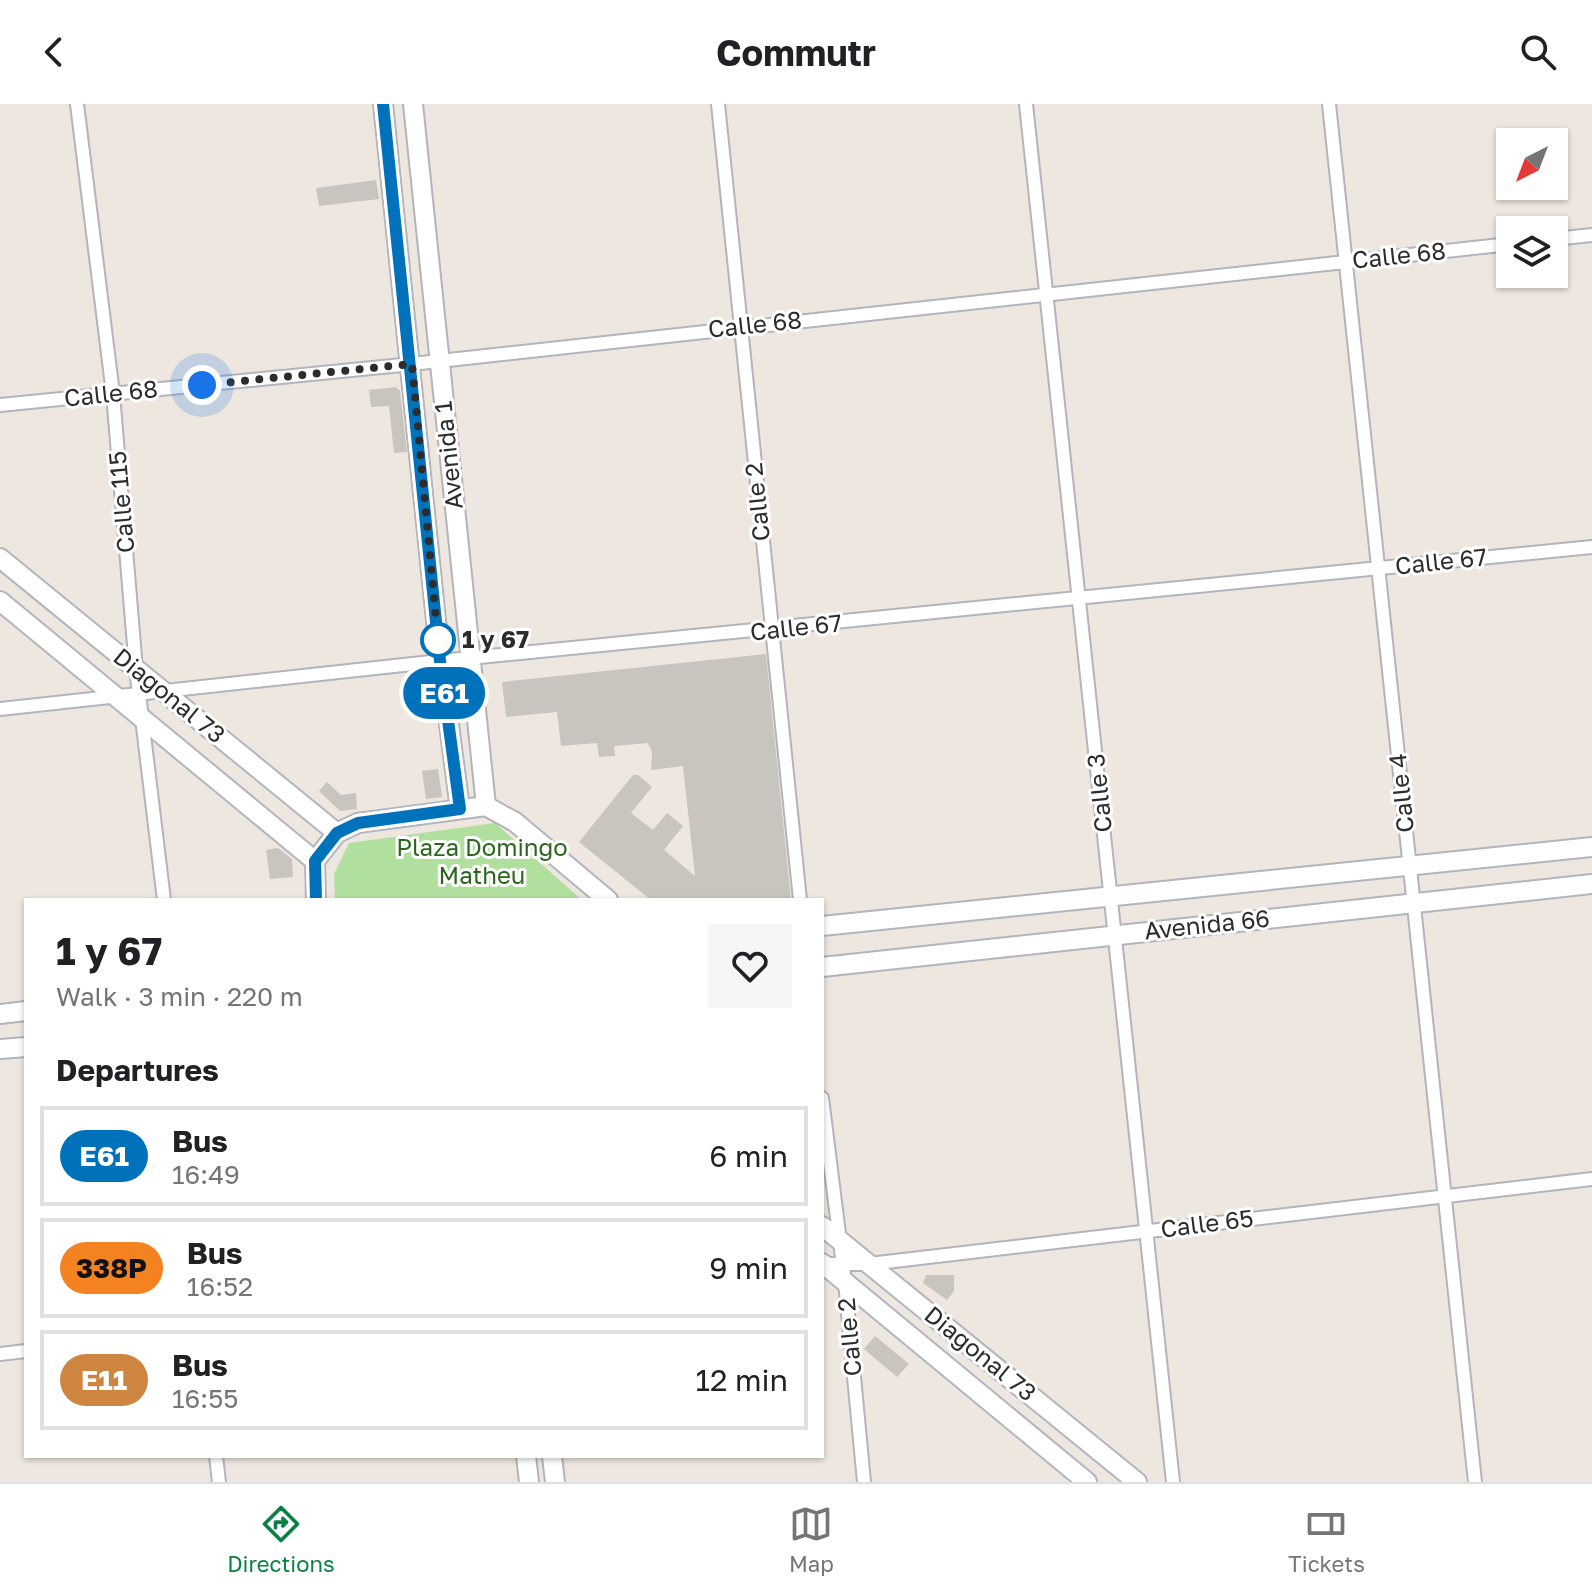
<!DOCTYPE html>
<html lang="en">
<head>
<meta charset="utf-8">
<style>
  :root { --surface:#fff; --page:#f6f6f6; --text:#202124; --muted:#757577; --line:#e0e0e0; --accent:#0b8043 }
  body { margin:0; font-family:"Golos Text",sans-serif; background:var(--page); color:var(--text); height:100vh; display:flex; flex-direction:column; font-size:30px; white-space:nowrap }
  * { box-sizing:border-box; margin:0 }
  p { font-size:26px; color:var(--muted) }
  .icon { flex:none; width:44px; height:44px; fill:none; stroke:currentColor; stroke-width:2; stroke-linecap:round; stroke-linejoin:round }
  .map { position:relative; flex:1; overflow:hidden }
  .drawer { position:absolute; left:24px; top:794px; width:800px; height:560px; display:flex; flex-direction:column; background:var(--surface); border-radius:0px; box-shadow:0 2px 6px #0004 }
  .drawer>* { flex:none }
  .badge { padding:0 16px; border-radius:26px; font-size:28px; line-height:52px }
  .needle { width:52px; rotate:222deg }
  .tools { position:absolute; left:1496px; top:24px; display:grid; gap:16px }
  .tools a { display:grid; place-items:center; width:72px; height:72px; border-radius:0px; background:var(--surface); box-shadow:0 2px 6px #0004; font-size:40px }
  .you { position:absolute; width:40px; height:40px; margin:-20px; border:6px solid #fff; border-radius:50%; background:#1a73e8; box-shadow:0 0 0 12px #1a73e833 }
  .map>.badge { position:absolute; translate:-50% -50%; box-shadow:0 0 0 4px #fff }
  h2 { padding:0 32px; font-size:30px; line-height:72px }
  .round { display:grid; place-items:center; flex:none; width:84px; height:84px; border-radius:0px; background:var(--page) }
  .headline { display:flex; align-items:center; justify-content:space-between; height:136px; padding:0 32px }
  h1 { font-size:38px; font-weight:700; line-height:60px }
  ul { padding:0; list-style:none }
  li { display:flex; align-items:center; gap:24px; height:100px; margin:0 16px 12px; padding:0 16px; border:4px solid var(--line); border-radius:0px }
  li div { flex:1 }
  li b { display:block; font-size:30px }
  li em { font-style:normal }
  li .badge { min-width:88px; font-weight:700; text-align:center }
  header { display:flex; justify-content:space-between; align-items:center; height:104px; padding:0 32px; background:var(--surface); font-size:36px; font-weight:700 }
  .dock { display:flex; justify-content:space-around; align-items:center; height:112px; border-top:2px solid var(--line); background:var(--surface); font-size:22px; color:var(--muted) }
  .dock a { display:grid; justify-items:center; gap:4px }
  .dock .on { color:var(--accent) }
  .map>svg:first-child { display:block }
  .green { fill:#b1e09e }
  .building { fill:#c8c4be }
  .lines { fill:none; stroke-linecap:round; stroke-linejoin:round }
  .minor-casing { stroke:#b2b4be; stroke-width:16 }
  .secondary-casing { stroke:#b2b4be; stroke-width:22 }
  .minor { stroke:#fff; stroke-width:12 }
  .secondary { stroke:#fff; stroke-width:18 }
  .line-casing { stroke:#fff; stroke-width:18 }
  .line { stroke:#0072bc; stroke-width:12 }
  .walk { stroke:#2c2c2c; stroke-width:8; stroke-dasharray:0 14.4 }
  .stop-dot { fill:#fff; stroke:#0072bc; stroke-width:4 }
  .labels { text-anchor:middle; stroke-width:6; stroke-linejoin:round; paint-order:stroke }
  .street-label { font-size:24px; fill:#2c2c2c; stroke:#fff }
  .stop-label { font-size:24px; font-weight:bold; fill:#2c2c2c; stroke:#fff; text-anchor:start }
  .park-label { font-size:24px; fill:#2a661e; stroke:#fff }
</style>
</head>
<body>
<header><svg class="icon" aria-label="back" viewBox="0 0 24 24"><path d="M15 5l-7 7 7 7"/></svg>Commutr<svg class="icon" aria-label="search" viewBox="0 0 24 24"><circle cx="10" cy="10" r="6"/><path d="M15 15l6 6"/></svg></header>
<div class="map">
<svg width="1592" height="1378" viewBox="0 0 1592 1378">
  <rect width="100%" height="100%" fill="#ede7df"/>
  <polygon class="green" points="495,719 582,796 335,796 334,770 349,739"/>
  <g class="building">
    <polygon points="376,76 379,95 319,102 316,84"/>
    <polygon points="396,283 400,287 407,348 394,349 389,302 371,303 369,286"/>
    <polygon points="766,550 791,796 651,796 579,738 633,671 638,671 652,683 631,709 653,726 667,709 683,722 664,746 695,772 683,662 651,666 652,648 648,639 614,642 615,652 599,653 597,639 561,642 557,608 506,613 502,578"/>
    <polygon points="438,665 442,693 426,695 422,667"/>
    <polygon points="327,678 341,691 356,689 357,705 340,707 319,687"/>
    <polygon points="278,744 292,755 293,773 270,775 266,746"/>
    <polygon points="926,1171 954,1171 954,1187 947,1196 923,1179"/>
    <polygon points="875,1232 909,1260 897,1273 864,1245"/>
  </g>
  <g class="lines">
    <defs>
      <g id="minor">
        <polyline points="77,0 113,290 136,565 164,796"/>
        <polyline points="718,0 800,796"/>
        <polyline points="1026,0 1173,1378"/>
        <polyline points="1329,0 1475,1378"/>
        <polyline points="1554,135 1592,131"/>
        <polyline points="0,301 412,260 1510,140"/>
        <polyline points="0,605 440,557 1592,443"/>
        <polyline points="822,994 845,1178 864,1378"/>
        <polyline points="822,1160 869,1160 1592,1075"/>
        <polyline points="0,1250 26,1247"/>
        <polyline points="216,1352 219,1378"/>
      </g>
      <g id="secondary">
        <polyline points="383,0 438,536 460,705"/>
        <polyline points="413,0 486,702"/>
        <polyline points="0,454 337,729"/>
        <polyline points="0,497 315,757"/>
        <polyline points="316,796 315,757 337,729 358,719 486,702 515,718 608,796"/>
        <polyline points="822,822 1592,743"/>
        <polyline points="822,863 1592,780"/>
        <polyline points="0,910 26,907"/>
        <polyline points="0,945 26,943"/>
        <polyline points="822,1122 1137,1378"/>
        <polyline points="822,1159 1087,1378"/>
        <polyline points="526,1352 529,1378"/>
        <polyline points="552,1352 555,1378"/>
      </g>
    </defs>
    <use href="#minor" class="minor-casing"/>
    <use href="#secondary" class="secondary-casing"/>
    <use href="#minor" class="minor"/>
    <use href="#secondary" class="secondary"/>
  </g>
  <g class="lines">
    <defs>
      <polyline id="line" points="316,796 315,757 337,729 358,719 460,705 440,557 383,0"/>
    </defs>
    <use href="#line" class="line-casing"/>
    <use href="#line" class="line"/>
    <polyline class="walk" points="202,281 412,260 438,536"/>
  </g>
  <circle class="stop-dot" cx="438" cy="536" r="16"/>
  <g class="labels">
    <g class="street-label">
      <text transform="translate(1399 152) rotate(-6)" y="8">Calle 68</text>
      <text transform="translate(755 221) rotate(-6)" y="8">Calle 68</text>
      <text transform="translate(111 290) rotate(-6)" y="8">Calle 68</text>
      <text transform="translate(449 351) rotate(-96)" y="8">Avenida 1</text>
      <text transform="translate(122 398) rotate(-95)" y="8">Calle 115</text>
      <text transform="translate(758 398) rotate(-96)" y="8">Calle 2</text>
      <text transform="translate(1441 458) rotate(-6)" y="8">Calle 67</text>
      <text transform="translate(796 524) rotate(-6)" y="8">Calle 67</text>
      <text transform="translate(169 592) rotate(39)" y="8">Diagonal 73</text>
      <text transform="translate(1100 689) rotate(-96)" y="8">Calle 3</text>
      <text transform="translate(1402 689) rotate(-96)" y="8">Calle 4</text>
      <text transform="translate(1207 821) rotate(-6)" y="8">Avenida 66</text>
      <text transform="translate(1207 1120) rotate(-7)" y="8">Calle 65</text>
      <text transform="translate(850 1233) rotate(-95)" y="8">Calle 2</text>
      <text transform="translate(980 1250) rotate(39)" y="8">Diagonal 73</text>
    </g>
    <g class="stop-label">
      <text x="462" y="544">1 y 67</text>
    </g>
    <g class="park-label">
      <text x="482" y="752">Plaza Domingo<tspan x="482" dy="28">Matheu</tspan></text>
    </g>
  </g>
</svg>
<div class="tools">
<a><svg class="needle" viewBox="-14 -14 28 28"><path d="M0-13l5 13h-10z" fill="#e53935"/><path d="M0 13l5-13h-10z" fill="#757577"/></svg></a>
<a><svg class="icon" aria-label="layers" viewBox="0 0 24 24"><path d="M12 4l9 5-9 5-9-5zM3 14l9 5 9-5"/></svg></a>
</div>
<div class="you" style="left:202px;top:281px"></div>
<b class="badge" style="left:444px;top:589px;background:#0072bc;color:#fff">E61</b>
<section class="drawer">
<div class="headline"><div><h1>1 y 67</h1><p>Walk · 3 min · 220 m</p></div><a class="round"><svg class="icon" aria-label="heart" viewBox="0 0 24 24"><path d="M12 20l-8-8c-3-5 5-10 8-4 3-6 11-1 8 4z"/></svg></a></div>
<h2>Departures</h2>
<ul>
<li><span class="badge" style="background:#0072bc;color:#fff">E61</span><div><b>Bus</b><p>16:49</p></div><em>6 min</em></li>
<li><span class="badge" style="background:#f58220;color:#111">338P</span><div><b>Bus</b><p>16:52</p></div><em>9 min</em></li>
<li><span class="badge" style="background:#cd853f;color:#fff">E11</span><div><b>Bus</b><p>16:55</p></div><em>12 min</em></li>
</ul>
</section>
</div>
<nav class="dock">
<a class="on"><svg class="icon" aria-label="directions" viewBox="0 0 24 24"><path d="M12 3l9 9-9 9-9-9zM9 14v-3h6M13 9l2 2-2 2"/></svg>Directions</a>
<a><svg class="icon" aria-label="map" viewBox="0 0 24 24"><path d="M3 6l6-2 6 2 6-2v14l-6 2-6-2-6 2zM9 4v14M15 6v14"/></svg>Map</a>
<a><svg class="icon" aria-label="tickets" viewBox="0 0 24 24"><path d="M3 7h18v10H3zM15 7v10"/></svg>Tickets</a>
</nav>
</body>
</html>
